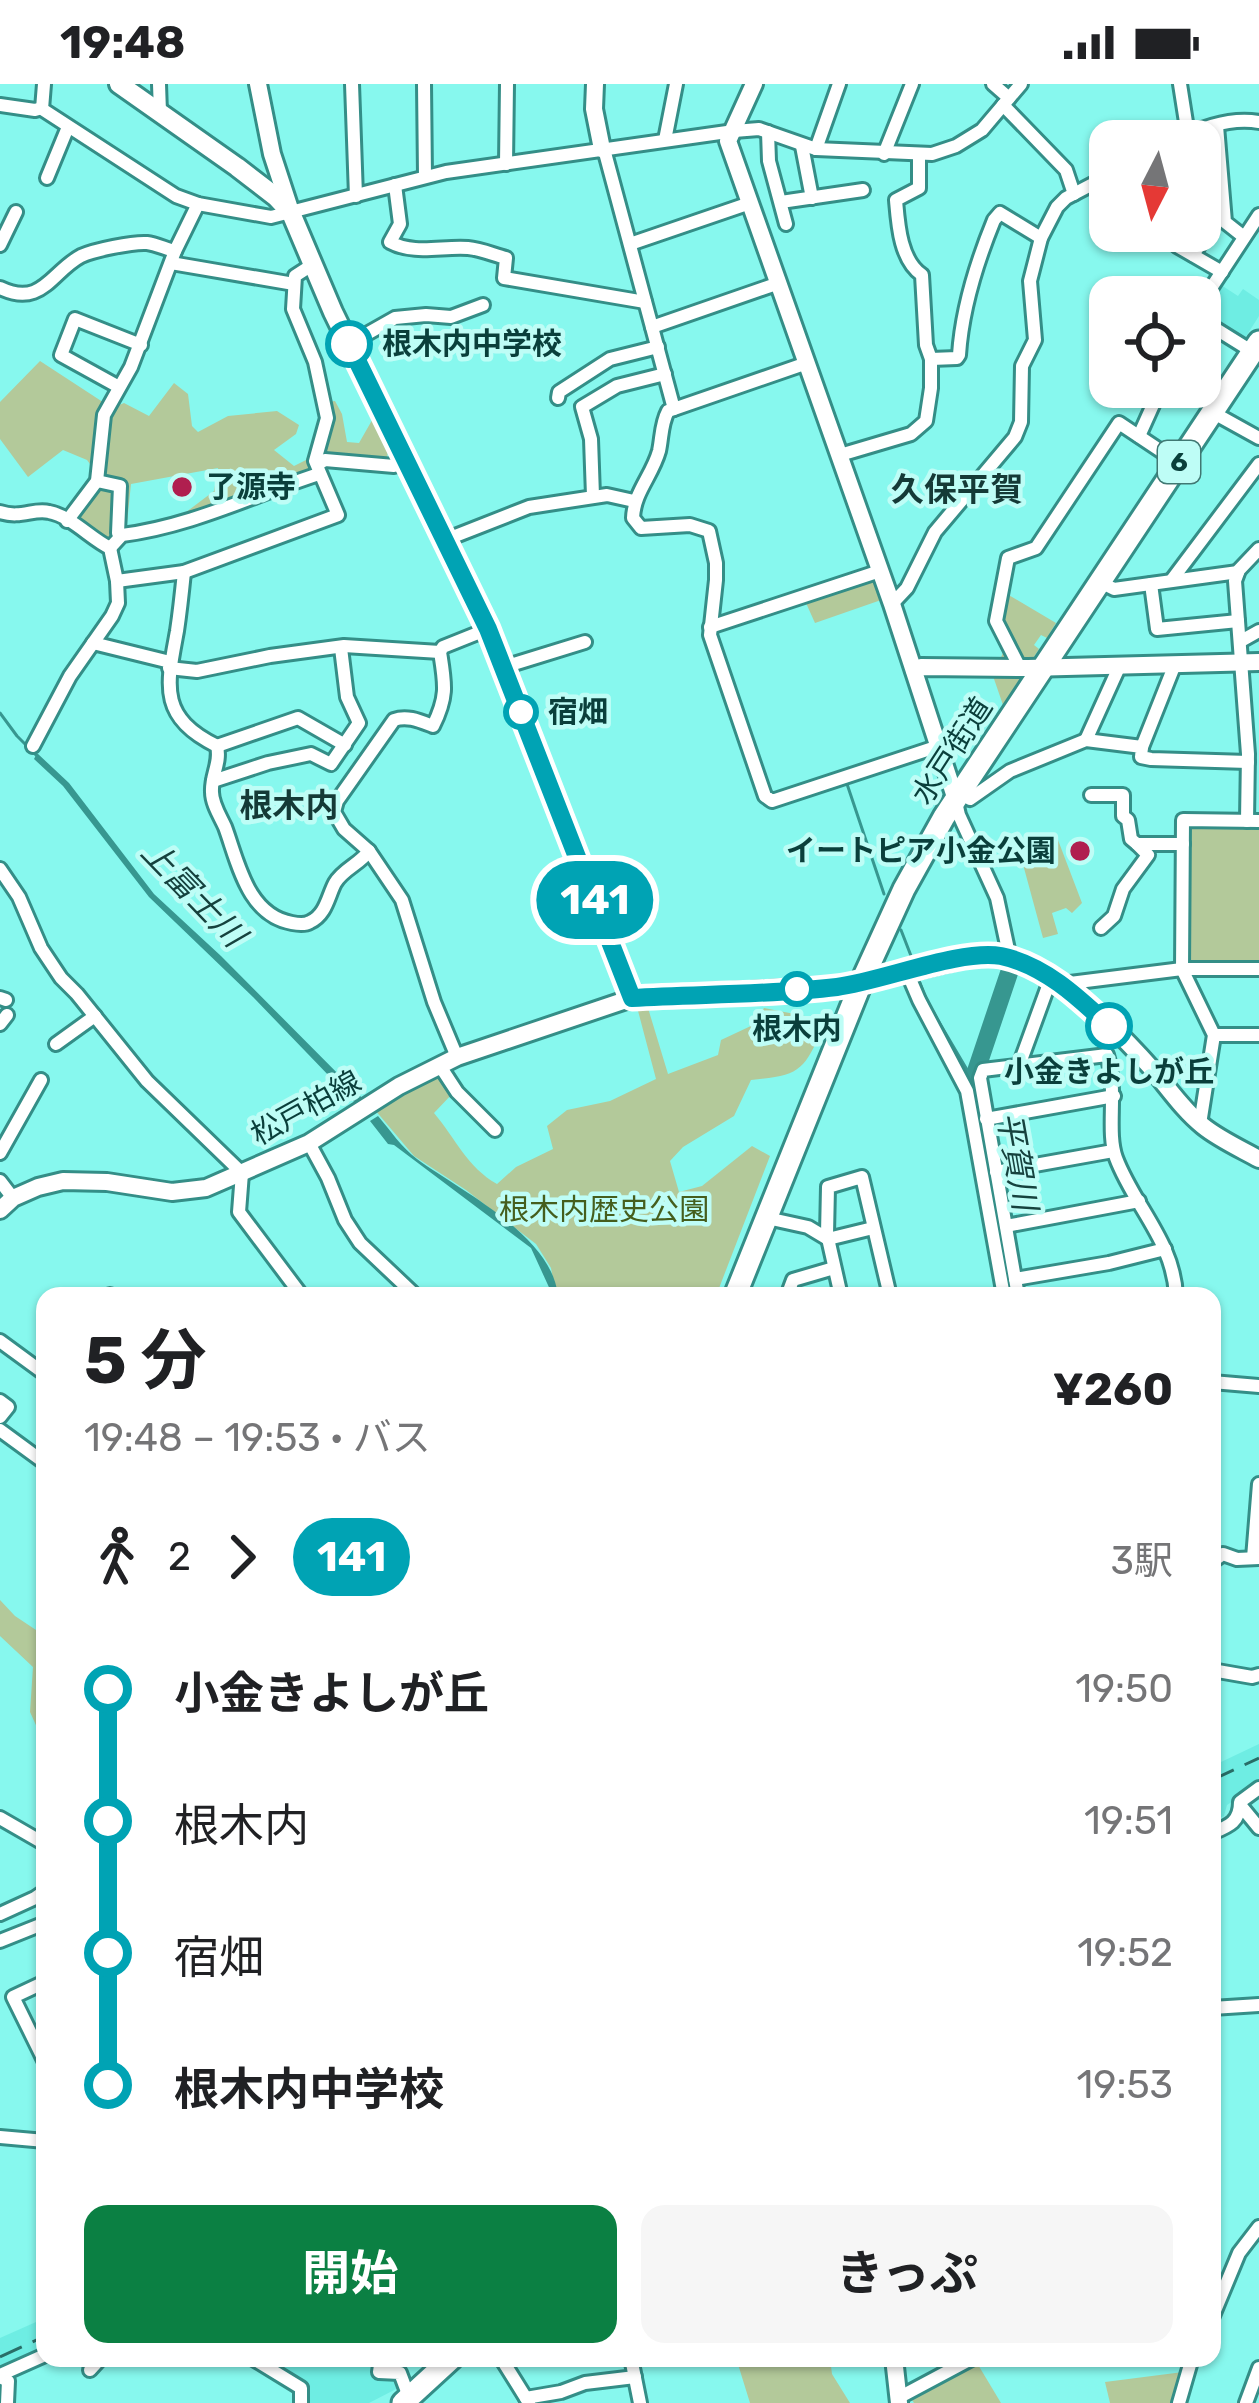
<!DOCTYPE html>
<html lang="ja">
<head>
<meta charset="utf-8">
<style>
  :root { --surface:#fff; --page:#f6f6f6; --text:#202124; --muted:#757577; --accent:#0b8043 }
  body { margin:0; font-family:Rubik,"Noto Sans JP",sans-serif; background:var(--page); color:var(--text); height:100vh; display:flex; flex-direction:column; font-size:45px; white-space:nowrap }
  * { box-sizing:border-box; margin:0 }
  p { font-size:39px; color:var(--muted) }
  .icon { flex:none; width:66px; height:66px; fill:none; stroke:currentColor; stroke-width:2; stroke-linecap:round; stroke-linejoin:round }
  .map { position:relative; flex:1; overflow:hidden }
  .panel { position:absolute; left:36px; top:1203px; width:1185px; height:1080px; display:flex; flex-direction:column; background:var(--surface); border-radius:24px; box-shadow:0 3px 9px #0004 }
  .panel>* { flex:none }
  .badge { padding:0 24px; border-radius:39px; font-size:42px; line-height:78px }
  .needle { width:78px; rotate:186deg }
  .controls { position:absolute; left:1089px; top:36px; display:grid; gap:24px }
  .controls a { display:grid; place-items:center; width:132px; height:132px; border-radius:24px; background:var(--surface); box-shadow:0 3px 9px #0004; font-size:60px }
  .map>.badge { position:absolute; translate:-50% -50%; box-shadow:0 0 0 6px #fff }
  .legs { display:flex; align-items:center; gap:18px; height:132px; padding:0 48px; font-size:39px }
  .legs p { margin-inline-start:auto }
  .summary { display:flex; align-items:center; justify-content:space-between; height:204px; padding:0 48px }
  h1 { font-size:66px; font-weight:700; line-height:90px }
  .action { display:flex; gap:24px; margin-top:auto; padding:24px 48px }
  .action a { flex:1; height:138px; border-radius:24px; background:var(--accent); color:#fff; font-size:48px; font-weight:700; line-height:138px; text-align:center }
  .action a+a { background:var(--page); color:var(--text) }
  ul { padding:0 48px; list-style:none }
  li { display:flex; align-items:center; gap:42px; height:132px; font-size:45px }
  li i { display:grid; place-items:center; width:18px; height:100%; margin:0 15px; background:currentColor }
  li i::after { content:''; width:30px; height:30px; margin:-15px; border:9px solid; border-radius:50%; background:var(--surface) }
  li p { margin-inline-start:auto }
  li:first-child i { background:linear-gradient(#0000 50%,currentColor 0) }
  li:last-child i { background:linear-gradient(currentColor 50%,#0000 0) }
  .status { display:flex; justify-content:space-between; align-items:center; height:84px; padding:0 60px; background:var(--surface); direction:ltr }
  .status svg { height:33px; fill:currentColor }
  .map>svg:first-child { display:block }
  .built { fill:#6eede3 }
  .green { fill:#b3c99a }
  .water { fill:#379790 }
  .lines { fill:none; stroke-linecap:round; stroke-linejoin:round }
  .stream { stroke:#379790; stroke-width:3 }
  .river { stroke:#379790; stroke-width:18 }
  .street-casing { stroke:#348e87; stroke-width:18 }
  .secondary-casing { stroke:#348e87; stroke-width:22 }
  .primary-casing { stroke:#348e87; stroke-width:24 }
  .highway-casing { stroke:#348e87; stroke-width:27 }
  .street { stroke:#fff; stroke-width:12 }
  .secondary { stroke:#fff; stroke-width:16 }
  .primary { stroke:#fff; stroke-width:18 }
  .highway { stroke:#fff; stroke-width:21 }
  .rail { stroke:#296d67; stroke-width:3; stroke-dasharray:24 12; stroke-linecap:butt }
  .line-1-casing { stroke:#fff; stroke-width:27 }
  .line-1 { stroke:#00a3b4; stroke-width:18 }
  .stop-1-dot { fill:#fff; stroke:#00a3b4; stroke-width:6 }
  .poi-dot { fill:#b01f4f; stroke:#befdf6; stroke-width:4.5 }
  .labels { text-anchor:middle; stroke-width:9; stroke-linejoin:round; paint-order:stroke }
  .shield { fill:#befdf6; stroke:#407873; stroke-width:3 }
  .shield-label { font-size:27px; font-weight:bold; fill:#0a3f3b }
  .stop-label { font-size:30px; font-weight:bold; fill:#0a3f3b; stroke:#befdf6; text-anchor:start }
  .poi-label { font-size:30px; font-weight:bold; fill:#0a3f3b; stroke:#befdf6; text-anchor:start }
  .street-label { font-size:30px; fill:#0a3f3b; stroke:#befdf6 }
  .park-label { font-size:30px; fill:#455e1d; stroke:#befdf6 }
  .neighbourhood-label { font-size:33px; font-weight:bold; fill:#153a37; stroke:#befdf6 }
  .water-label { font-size:33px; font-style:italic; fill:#16423e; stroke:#befdf6 }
</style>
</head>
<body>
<div class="status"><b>19:48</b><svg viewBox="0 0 49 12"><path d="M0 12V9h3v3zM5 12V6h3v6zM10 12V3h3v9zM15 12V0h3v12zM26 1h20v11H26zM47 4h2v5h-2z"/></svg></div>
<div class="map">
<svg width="1259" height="2319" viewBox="0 0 1259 2319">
  <rect width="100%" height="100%" fill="#87f8ee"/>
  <g class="built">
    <polygon points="1218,199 1238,212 1243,205 1259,216 1259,232 1243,257 1202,232 1200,225"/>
    <polygon points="1259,1660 1259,1700 1227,1721 1224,1732 1212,1737 1212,1665 1221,1678"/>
    <polygon points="45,2234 45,2265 0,2286 0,2254"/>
    <polygon points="260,2274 377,2274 399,2297 400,2303 369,2319 306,2319 308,2303"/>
  </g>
  <g class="green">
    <polygon points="40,277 112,324 124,319 149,332 174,299 188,310 192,342 198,348 228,332 277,327 299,341 296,350 274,366 294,382 306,376 318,346 320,319 335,317 342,330 347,358 359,359 375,331 389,360 387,374 326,372 310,387 177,435 214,407 218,384 131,400 127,439 105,456 74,435 104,399 87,376 63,366 28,393 0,355 0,318"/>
    <polygon points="877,495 884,515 815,539 806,519"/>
    <polygon points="1007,510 1056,539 1047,554 1041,551 1034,561 1039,565 1003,621 993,592 1008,557 1001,540"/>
    <polygon points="1185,740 1259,740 1259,880 1190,881 1186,876"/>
    <polygon points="1058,756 1082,819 1072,829 1066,824 1052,829 1058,850 1043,854 1021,773"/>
    <path d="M637 923 648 924 668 990 718 971 721 956 753 941 764 924 815 934 823 944C803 988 800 991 751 996L734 1032 683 1063 670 1077 679 1108 702 1102 752 1062 770 1072 716 1212H556L551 1184 536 1160 466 1106 414 1072 375 1026 440 989 453 1009 434 1029C456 1055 467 1083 497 1100L516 1083 553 1065 547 1042 567 1026 610 1017 656 995Z"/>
    <polygon points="0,1516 15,1532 45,1552 45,1661 30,1628 33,1583 0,1552"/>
    <polygon points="749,2274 830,2274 832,2290 850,2319 750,2319 737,2277"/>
    <polygon points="977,2279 1001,2319 914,2319 912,2316"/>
    <polygon points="1183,2288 1174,2319 1110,2319 1105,2298"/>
  </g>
  <g class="water">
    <polygon points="37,669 69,699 154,810 221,872 366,1018 359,1023 253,913 149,813 63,702 34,675"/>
    <path d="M378 1032C390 1046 402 1064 417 1075 462 1108 552 1151 558 1212H553L531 1164 394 1061 388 1060 370 1037Z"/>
  </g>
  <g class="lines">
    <g class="stream">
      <polyline points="0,629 17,652 38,673"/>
      <polyline points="847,700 884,810"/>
      <polyline points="901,846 913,877"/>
      <polyline points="920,899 926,916 973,996 1012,1212"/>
    </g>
    <polyline class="river" points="973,996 1010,886"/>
    <defs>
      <g id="street">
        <polyline points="44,0 42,25 176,112 198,120 271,133 446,88 734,47 759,45 816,65 932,70 956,62 982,46 1021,0"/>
        <polyline points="159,0 160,28"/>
        <polyline points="352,0 356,112"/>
        <polyline points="424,0 425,92"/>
        <polyline points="993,0 1009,14"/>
        <polyline points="1180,0 1188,51"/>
        <polyline points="0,21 35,26 42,24"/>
        <polyline points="1003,21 1066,86 1074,110"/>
        <polyline points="1217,42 1225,138 1244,153"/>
        <polyline points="768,48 769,77 786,140"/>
        <polyline points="665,56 676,0"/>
        <path d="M1175 57C1200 44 1231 33 1259 38"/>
        <polyline points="802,62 812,114"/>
        <polyline points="604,65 674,325"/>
        <polyline points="816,65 839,0"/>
        <polyline points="884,70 912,0"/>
        <polyline points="506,80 507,0"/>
        <polyline points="47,94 68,43"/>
        <path d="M395 101 400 140 390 158C414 171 442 162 468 164 481 165 494 171 506 174L504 194 645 218"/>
        <polyline points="781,118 863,106"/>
        <polyline points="1174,155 1177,162 1222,188"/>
        <polyline points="630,160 750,119"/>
        <polyline points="0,161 16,128"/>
        <polyline points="1193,171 1215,137 1224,132"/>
        <polyline points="171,179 294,200"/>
        <path d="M0 204C42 224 51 188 81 172 94 166 133 158 147 159 156 160 166 165 175 167"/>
        <polyline points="1157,208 1165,213"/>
        <polyline points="1200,221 1259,131"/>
        <polyline points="1200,235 1253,268"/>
        <polyline points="652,243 779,199"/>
        <polyline points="349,260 395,234 426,231 451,233 483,221"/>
        <path d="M931 275 957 274 959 271C962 224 976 180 994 136L1000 129 1041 154"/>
        <path d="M807 279 668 327C661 340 662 353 659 367 652 392 634 408 633 434L641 444 690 441 709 447 716 479V496L710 551 765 712 772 717 939 662"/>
        <polyline points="119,303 61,271 75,235 141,261"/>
        <polyline points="558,314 559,308 610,275 658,263"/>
        <polyline points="1212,328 1259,354"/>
        <polyline points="1139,352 1161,303"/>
        <path d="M840 371 911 350 926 337 931 304V275L926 261 922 191C900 176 898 140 896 116L919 104V71"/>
        <polyline points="318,380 325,376 394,382 406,377"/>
        <polyline points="97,397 120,402 118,449 120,452"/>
        <polyline points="593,412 591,355 582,323 617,302 665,290"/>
        <path d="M0 428C21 435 34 424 49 428 71 432 91 455 110 464L117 497 118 519 112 532 70 592 33 662"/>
        <polyline points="67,437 97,397 104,331 131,283 175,167 198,120"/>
        <polyline points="445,456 529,423 607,411 634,417"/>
        <path d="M110 464 122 451C192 442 253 411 319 390"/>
        <path d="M184 488C182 508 180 527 177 547 167 601 158 633 217 662 221 679 211 691 212 708 212 720 220 732 225 743 238 778 247 831 292 839 297 840 305 841 310 838 326 831 328 812 335 799 343 785 360 780 369 767"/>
        <polyline points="117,497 184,488 338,431 315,377 327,334 315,278 293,225 295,192 312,181"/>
        <polyline points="1171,497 1259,380"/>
        <polyline points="1100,498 1114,505 1238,488"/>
        <polyline points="1151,500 1157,545 1238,537"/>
        <polyline points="892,520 907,504 935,448 1015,353 1021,338 1022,282 1035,256 1030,197 1041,154 1057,123 1066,114 1110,91"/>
        <polyline points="710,543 880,487"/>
        <polyline points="1241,557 1259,547"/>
        <polyline points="93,559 170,578"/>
        <polyline points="504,583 585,558"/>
        <polyline points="169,584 197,587 270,572 344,562 440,568"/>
        <polyline points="1020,584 996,537 1008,474 1036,464 1119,339 1179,379"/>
        <polyline points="1086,656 1120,581"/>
        <polyline points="217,662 298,634 345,661"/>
        <polyline points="1142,663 1175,580"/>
        <polyline points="213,697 268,679 311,670 331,680 359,639 347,613 341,564"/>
        <polyline points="961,709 970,715 1010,687 1086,656 1142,663 1141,673 1151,675 1248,678"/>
        <polyline points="1091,711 1123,711 1123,732 1128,736 1131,755 1137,760 1183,760"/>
        <polyline points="956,718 959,731 997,814 1010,875"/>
        <polyline points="1247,737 1248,670 1235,497 1239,486 1259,465"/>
        <polyline points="0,785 19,813 41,864 61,894 77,910 147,997 242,1089 239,1128 302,1212"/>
        <polyline points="1101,844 1114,832 1123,805 1148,771 1137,760"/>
        <polyline points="907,888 919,916 967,1007 1004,1212"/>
        <polyline points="1062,900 1182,885 1259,885"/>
        <polyline points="0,914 6,916"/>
        <polyline points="0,940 7,931"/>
        <polyline points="1214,951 1259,951"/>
        <polyline points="56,960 95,932"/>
        <path d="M457 973 434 918 402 816 369 767 344 745 334 728 337 717 394 636C407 631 420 637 433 642 448 612 445 600 440 568L443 563 488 545"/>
        <polyline points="1020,979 1051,894"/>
        <polyline points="440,982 457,1008 495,1046"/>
        <polyline points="986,1035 1114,1012"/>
        <polyline points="1200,1040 1214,951 1182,885 1183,736 1259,737"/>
        <polyline points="309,1059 328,1094 345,1136 360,1159 416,1212"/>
        <polyline points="0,1069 41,996"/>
        <polyline points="996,1088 1113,1067"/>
        <polyline points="0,1097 13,1114"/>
        <polyline points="767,1134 808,1143 828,1155 873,1144"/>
        <polyline points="1006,1142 1139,1117"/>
        <polyline points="1015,1195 1109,1179 1165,1165"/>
        <polyline points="109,1212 110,1211"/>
        <polyline points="787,1212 793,1196 834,1184"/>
        <polyline points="841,1212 827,1150 828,1103 862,1093 890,1212"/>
        <path d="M1018 1212 980 994 983 986 1107 971C1118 1006 1106 1047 1116 1074 1134 1122 1174 1158 1176 1212"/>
        <polyline points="0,1257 45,1290"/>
        <polyline points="1212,1298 1259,1302"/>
        <polyline points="0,1317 8,1323 0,1333"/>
        <polyline points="0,1346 45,1379"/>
        <polyline points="1253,1474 1259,1400"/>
        <polyline points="1212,1584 1212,1478 1223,1470 1237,1475 1259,1474"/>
        <polyline points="1212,1586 1252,1593 1259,1591"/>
        <polyline points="1241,1722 1259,1744"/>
        <polyline points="0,1734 45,1760"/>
        <path d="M1212 1749C1229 1742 1240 1738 1240 1718L1259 1704"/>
        <polyline points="0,1830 35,1814 45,1807"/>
        <polyline points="0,1857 45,1839"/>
        <polyline points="45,1898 13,1913 45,1978"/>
        <polyline points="1212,1924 1259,1921"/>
        <polyline points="0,2053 45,2057"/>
        <polyline points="1212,2234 1239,2169 1259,2143"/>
        <polyline points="252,2274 301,2304 301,2319"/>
        <polyline points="381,2274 379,2288 400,2289 409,2313"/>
        <polyline points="501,2274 529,2319"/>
        <polyline points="631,2274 640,2319"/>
        <polyline points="90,2286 101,2274"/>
        <polyline points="0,2291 45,2271"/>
        <polyline points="0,2293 8,2297 7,2319"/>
        <polyline points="526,2314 561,2308 585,2299 635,2293"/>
        <polyline points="898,2314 973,2274"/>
        <polyline points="1179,2319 1192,2274"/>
        <polyline points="1246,2319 1259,2284"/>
      </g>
      <g id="secondary">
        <polyline points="258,0 272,70 291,128"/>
        <polyline points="595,0 594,25 602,65"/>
        <polyline points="754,0 728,57 892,520 956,716"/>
        <polyline points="914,586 921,583 1028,584 1259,578"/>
        <path d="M861 899 979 871C1047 872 1110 938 1153 986 1169 1005 1184 1027 1203 1042 1219 1055 1241 1065 1259 1075"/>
        <polyline points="0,1126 13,1114 38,1103 63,1097 107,1098 172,1108 206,1104 309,1059 399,1002 457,973 632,914"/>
        <polyline points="894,2274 899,2319"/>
      </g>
      <polyline id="primary" points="119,0 237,83 276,113 291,129 333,228 488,545 632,914 828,904 861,899"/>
      <g id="highway">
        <polyline points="735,1212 861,899 904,805 944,733 1259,258"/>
        <polyline points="403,2319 452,2274"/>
      </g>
    </defs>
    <use href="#street" class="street-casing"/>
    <use href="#secondary" class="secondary-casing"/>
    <use href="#primary" class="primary-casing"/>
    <use href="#highway" class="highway-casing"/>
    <use href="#street" class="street"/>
    <use href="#secondary" class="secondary"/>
    <use href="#primary" class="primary"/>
    <use href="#highway" class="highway"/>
    <g class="rail">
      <polyline points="1212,1696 1259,1674"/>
      <polyline points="0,2273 45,2252"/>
    </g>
  </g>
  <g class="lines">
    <defs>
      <path id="line-1" d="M349 260 488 545 632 914C700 910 770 911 837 903 883 897 960 865 1001 872 1044 881 1078 913 1109 942"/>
    </defs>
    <use href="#line-1" class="line-1-casing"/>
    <use href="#line-1" class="line-1"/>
  </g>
  <g class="stop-1-dot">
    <circle cx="349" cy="260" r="21"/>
    <circle cx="521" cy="628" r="15"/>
    <circle cx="797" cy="905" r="15"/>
    <circle cx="1109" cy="942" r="21"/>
  </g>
  <g class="poi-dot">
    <circle cx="182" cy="403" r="12"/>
    <circle cx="1080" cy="767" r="12"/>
  </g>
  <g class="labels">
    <rect class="shield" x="1158" y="357" width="42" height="42" rx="9"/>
    <g class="shield-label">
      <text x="1179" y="387">6</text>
    </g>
    <g class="stop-label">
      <text x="382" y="270">根木内中学校</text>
      <text x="548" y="638">宿畑</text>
      <text x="797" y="955" text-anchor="middle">根木内</text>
      <text x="1109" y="998" text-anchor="middle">小金きよしが丘</text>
    </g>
    <g class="poi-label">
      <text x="206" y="413">了源寺</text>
      <text x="1056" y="777" text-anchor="end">イートピア小金公園</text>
    </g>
    <g class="street-label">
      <text transform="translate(952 667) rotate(-57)" y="10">水戸街道</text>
      <text transform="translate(306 1024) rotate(-29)" y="10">松戸柏線</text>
    </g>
    <g class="park-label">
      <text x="604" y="1136">根木内歴史公園</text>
    </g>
    <g class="neighbourhood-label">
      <text x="957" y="417">久保平賀</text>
      <text x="289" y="733">根木内</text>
    </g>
    <g class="water-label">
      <text transform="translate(194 809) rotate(46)" y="12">上富士川</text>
      <text transform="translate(1018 1077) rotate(80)" y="12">平賀川</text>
    </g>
  </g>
</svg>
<div class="controls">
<a><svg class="needle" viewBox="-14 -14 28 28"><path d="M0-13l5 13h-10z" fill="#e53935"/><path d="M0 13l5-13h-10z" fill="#757577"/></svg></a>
<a><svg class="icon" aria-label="locate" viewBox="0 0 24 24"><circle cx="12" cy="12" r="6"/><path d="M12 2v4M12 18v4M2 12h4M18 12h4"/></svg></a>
</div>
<b class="badge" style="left:595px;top:816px;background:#00a3b4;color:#fff">141</b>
<section class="panel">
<div class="summary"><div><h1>5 分</h1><p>19:48 – 19:53 · バス</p></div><b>¥260</b></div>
<div class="legs"><svg class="icon" aria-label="walk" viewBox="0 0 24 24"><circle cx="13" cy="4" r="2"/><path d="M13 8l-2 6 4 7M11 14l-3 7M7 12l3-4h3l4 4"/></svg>2<svg class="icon" aria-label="forward" viewBox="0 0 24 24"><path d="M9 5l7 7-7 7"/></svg><b class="badge" style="background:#00a3b4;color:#fff">141</b><p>3駅</p></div>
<ul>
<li><i style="color:#00a3b4"></i><b>小金きよしが丘</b><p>19:50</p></li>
<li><i style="color:#00a3b4"></i><span>根木内</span><p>19:51</p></li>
<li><i style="color:#00a3b4"></i><span>宿畑</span><p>19:52</p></li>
<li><i style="color:#00a3b4"></i><b>根木内中学校</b><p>19:53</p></li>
</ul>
<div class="action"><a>開始</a><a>きっぷ</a></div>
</section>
</div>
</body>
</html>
